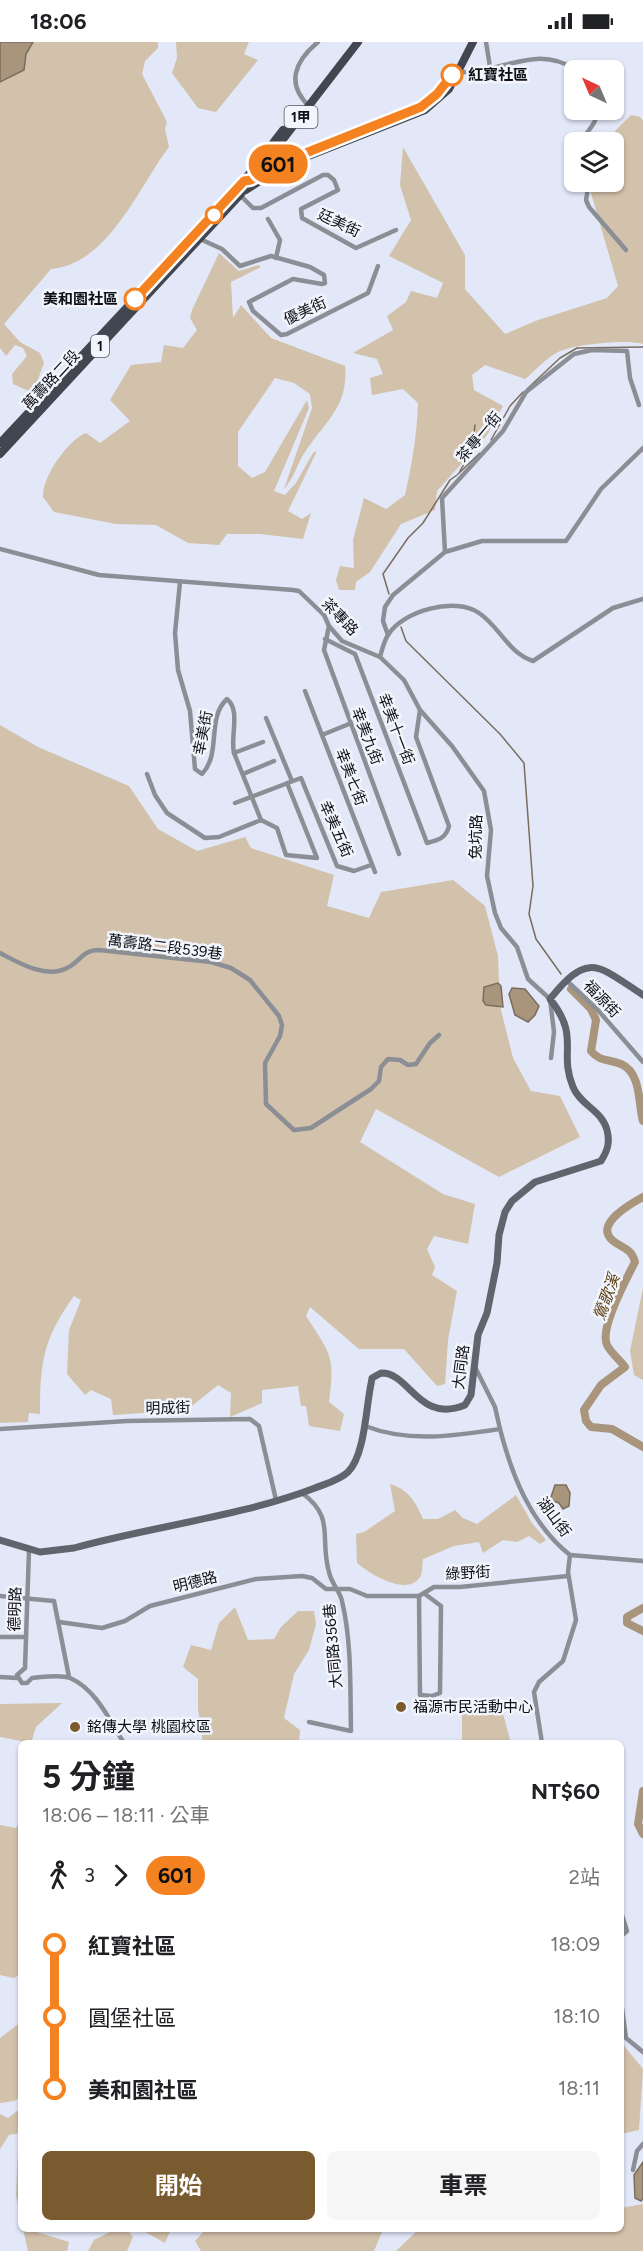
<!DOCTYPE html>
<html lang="zh-TW">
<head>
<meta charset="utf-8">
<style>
  :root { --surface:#fff; --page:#f6f6f6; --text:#202124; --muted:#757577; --accent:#7a5b30 }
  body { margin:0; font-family:Figtree,"Noto Sans TC",sans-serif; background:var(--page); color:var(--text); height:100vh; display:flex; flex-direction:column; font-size:22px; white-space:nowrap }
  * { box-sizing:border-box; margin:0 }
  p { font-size:20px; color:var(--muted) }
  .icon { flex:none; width:33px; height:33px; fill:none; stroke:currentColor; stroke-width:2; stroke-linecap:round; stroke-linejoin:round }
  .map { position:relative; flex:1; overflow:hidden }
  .sheet { position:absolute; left:18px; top:1698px; width:606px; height:492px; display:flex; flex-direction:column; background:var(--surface); border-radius:9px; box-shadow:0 2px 4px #0004 }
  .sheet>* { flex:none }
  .badge { padding:0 12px; border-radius:20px; font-size:21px; line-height:39px }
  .needle { width:39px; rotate:316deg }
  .fabs { position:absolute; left:564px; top:18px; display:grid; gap:12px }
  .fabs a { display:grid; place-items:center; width:60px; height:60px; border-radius:9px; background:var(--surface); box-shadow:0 2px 4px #0004; font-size:30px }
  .map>.badge { position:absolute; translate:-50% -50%; box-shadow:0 0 0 3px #fff }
  .legs { display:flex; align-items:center; gap:9px; height:66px; padding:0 24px; font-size:20px }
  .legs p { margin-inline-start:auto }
  .head { display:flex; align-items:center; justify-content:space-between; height:102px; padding:0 24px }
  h1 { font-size:33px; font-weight:700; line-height:45px }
  .button { display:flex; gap:12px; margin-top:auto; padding:12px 24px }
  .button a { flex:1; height:69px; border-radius:9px; background:var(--accent); color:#fff; font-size:24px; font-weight:700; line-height:69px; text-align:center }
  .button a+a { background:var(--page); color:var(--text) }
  ul { padding:0 24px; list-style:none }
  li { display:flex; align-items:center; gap:21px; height:72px; font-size:22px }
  li i { display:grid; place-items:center; width:9px; height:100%; margin:0 8px; background:currentColor }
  li i::after { content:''; width:15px; height:15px; margin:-8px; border:4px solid; border-radius:50%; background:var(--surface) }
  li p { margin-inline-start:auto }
  li:first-child i { background:linear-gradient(#0000 50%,currentColor 0) }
  li:last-child i { background:linear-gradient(currentColor 50%,#0000 0) }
  .status { display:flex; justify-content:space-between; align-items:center; height:42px; padding:0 30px; background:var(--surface); direction:ltr }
  .status svg { height:16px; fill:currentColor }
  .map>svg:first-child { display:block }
  .green { fill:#d2c1ab }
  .water { fill:#a8957c; stroke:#7a6d5d; stroke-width:1.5 }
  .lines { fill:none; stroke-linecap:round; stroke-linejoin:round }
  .stream { stroke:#7a6d5d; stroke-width:1.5 }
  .river { stroke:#a8957c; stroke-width:8 }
  .street { stroke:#8c8e95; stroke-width:4.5 }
  .secondary { stroke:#60646d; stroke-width:7 }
  .primary { stroke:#424651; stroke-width:8 }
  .line-1-casing { stroke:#fff; stroke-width:14 }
  .line-1 { stroke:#f58220; stroke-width:9 }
  .stop-1-dot { fill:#fff; stroke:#f58220; stroke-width:3 }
  .poi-dot { fill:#7a5b30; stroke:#f3f5fc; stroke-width:2 }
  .labels { text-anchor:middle; stroke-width:5; stroke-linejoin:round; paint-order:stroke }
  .shield { fill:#f3f5fc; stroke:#53555a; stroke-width:1.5 }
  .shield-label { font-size:14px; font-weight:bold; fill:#0e1015 }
  .stop-label { font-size:15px; font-weight:bold; fill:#0e1015; stroke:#f3f5fc; text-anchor:start }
  .street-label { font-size:15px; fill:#0e1015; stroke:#f3f5fc }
  .poi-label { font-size:15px; fill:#0e1015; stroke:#f3f5fc; text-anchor:start }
  .water-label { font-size:16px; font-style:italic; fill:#5d4013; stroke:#f3f5fc }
</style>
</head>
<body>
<div class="status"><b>18:06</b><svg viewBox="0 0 49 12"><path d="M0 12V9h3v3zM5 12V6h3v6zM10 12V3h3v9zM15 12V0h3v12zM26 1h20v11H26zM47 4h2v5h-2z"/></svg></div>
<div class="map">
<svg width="643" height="2209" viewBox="0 0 643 2209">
  <rect width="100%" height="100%" fill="#e2e8f8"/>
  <g class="green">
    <path d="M0 0H158V6L145 19 142 32 167 80 165 87 169 105C139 144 109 222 51 227L4 282 20 300 40 311 44 321 33 351 13 342 12 332 27 314 23 306 15 303 6 314 0 306Z"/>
    <polygon points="176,0 249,0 244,12 258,18 216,70 198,66 172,31 177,16"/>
    <path d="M631 73 640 75 643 79V302C626 297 575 302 558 310 546 316 535 329 525 337L485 323 472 333 474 348 503 364 487 393 437 449 435 468 401 482 370 530 356 540 355 548H339L336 538 340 524 354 526 353 498 364 456 386 467 405 453C412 422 417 392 418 361L403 347 372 353 370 336 383 332 377 317 353 311 393 288 387 274 406 260 411 249 437 256 443 241 389 214 411 178 400 143 403 105 465 213V247L505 292 538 278 607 256 618 244 591 151 593 140H614V100H604Z"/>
    <path d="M219 211 239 229 258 223 261 225 231 240 233 276 241 263 271 296 345 324C349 368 321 382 302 415 296 426 293 437 284 447L312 366 310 352 294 341 275 336 238 390V424L252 436 265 430 307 358 309 366 274 449 285 453 296 441 313 411 317 409 288 469 302 477 311 471 303 497 260 492H227L219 503 188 501 156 483 116 482 54 470 43 455C42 435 68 398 86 391L100 401 130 379 110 358 131 323 161 320 164 303 183 306 197 288 190 276 192 268Z"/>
    <path d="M0 683 38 705 129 744 158 787 197 809 245 795 251 806 334 833 327 864 369 876 381 850 453 838 485 864 498 914 500 964 513 1016 531 1049 560 1054 580 1095 499 1135 376 1067 360 1100 443 1152 475 1162 468 1202 434 1194 427 1207 435 1225 432 1233 457 1249 448 1298 445 1342 437 1344 404 1307H359L310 1265 306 1274C331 1313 335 1313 329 1360L344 1372 340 1389 309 1384 306 1364H301L298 1344 262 1348V1361L230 1375 231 1351 218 1343 187 1368 113 1373 111 1357 91 1348 85 1353 67 1332 69 1288 81 1258 74 1254C43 1297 40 1320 40 1372L29 1371 28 1380 0 1381Z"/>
    <polygon points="643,1246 643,1338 634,1333 630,1309"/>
    <path d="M390 1442C409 1448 415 1459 423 1477H438L455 1468 463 1476 477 1482 516 1453 532 1481 546 1498 540 1502 529 1494 517 1500 503 1498 483 1511 479 1500 454 1504 423 1517C422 1522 423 1531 420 1535 407 1555 370 1532 357 1521L356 1492 364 1490 395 1469Z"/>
    <polygon points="235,1565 248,1598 274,1597 281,1585 298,1569 314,1569 316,1582 309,1608 294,1632 284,1676 300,1688 299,1701 203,1701 198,1667 198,1637 183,1625 191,1603 211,1608 219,1581"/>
    <polygon points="62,1661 36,1685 31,1701 0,1695 0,1662"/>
    <polygon points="462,1670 503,1672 511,1701 462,1701"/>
    <polygon points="21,1778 21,1932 14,1936 0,1933 0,1783 16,1786"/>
    <polygon points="21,1980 21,2055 14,2059 0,2061 0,1996"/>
    <polygon points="621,2000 643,2027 639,2088 621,2092"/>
    <polygon points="21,2066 21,2091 9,2093 0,2107 0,2072 8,2076"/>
    <polygon points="21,2106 21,2178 16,2153 18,2108"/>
    <polygon points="643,2162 643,2209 396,2209 417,2189 415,2187 621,2187 621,2166"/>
    <polygon points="23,2187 37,2187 37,2190 69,2200 67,2209 28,2209"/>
    <polygon points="116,2187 127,2187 133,2195 127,2209 88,2209 94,2198"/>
    <polygon points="140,2187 171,2187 165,2201"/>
    <polygon points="206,2187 395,2187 382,2190 374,2209 201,2209 195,2199"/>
  </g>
  <g class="water">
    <polygon points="0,0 33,0 26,12 24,28 0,40"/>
    <polygon points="498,941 501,944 503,965 486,963 483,959 484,945"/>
    <polygon points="512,946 525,947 539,964 535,973 528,980 515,973 509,952"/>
    <polygon points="555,1443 566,1443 570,1451 569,1464 563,1467 559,1461 550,1458"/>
    <polygon points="643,2120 643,2157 641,2159 635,2156 634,2133"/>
  </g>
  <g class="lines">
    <g class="stream">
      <polyline points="527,347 560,316 577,306 643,305"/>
      <polyline points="491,398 510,364 523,350"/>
      <polyline points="460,429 472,408 475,383"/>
      <polyline points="458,432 480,411"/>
      <polyline points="389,552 383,532 408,496 423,481 450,438 457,433"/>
      <polyline points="401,585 406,599 500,692 524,721 533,844 529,872 536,897 561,932"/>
      <polyline points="640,1055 643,1054"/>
    </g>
    <g class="river">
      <path d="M571 947 591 967 596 978 591 1009C600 1020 609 1017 621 1022 642 1031 638 1063 643 1079"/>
      <path d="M643 1155C632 1161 594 1182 612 1198 622 1207 631 1205 635 1220 627 1236 599 1286 607 1303 611 1311 620 1318 625 1325L601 1343 584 1368 586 1379 591 1385 612 1387 643 1405"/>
      <polyline points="643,1566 627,1575 627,1581 643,1589"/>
      <polyline points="643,1749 638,1782 643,1792"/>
    </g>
    <g class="street">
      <polyline points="486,0 490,25"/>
      <path d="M457 30C503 33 533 0 577 28"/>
      <path d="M310 65C285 42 295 19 318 0"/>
      <path d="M592 100 586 92C592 84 599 77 595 68"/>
      <polyline points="589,140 586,158 589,165 626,208"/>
      <polyline points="240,153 253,166 261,166 323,133 328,133 334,138 338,148 301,167 302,176 356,206 396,188"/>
      <polyline points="268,177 280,198 276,216"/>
      <polyline points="200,197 222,207 240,224 271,214 310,225 324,233 325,241 322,242 293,237 249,260 253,269 281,293 287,292 368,251 378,224"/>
      <polyline points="0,507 99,533 293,548 299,549 324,573 329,584 342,599 380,615 404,638 420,668 452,704 484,749 491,788 487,834 495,871 501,886 517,905 528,937 550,957 554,990 551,1016"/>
      <polyline points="445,510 442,456 503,389 526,350 574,312 592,308 627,309 630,336 639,363"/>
      <path d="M180 540 175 591 178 628 190 669 195 727 202 732C222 711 206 676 227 657 241 668 230 695 234 711L261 778"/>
      <polyline points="329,584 324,608 399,812"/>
      <polyline points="388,593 383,579 385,565 393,553 445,510 482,499 566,499 601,447 643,406"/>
      <path d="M325 597 355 612 427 801C439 798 446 796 449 784L416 695 420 668"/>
      <path d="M380 615C382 608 384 599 388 593 402 569 456 554 479 571 500 585 508 611 533 619L613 566 643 557"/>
      <polyline points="305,649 375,830"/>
      <polyline points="266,676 292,739"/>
      <polyline points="322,693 349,682"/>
      <polyline points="234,711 263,700"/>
      <polyline points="147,732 155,753 167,771 205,796 219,795 261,778"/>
      <polyline points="243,732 274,719"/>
      <polyline points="235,761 301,736 337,824 354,829 371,823"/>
      <polyline points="261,778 277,786 286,813 317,816 287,741"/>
      <path d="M0 911C19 921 46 937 67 926 81 919 82 908 99 908L211 920 231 926 250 938 279 974 282 983 280 994 265 1021 266 1062 294 1088 311 1086 371 1047 379 1039 381 1025 388 1017 400 1018 408 1023 416 1022 430 1001 439 993"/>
      <polyline points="566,938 597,967 643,1020"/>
      <polyline points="475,1325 495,1365 500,1387"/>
      <path d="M365 1384C409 1401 454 1394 500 1387 512 1434 531 1482 570 1513L568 1530 576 1578 563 1619 539 1640 534 1650 542 1701"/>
      <polyline points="0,1387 127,1379 250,1377 259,1384 276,1458"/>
      <path d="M302 1451C336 1476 319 1495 329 1530 331 1541 340 1549 342 1559 352 1601 350 1647 351 1689L309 1680"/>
      <polyline points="570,1513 643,1519"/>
      <polyline points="0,1554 54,1559 69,1635"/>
      <polyline points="419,1554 420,1653 432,1654 440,1651 441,1564 425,1552"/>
      <polyline points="59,1580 102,1586 125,1579 150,1564 256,1537 302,1534 312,1536 326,1547 350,1547 367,1554 419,1554 434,1545 460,1545 568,1534"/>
      <polyline points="0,1595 26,1595"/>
      <path d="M25 1626 17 1633 22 1641H27L32 1636C43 1635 60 1632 70 1636 96 1647 110 1679 124 1701"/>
      <polyline points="25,1626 29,1508"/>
      <polyline points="0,1635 17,1636"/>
      <polyline points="621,1870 627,1889 621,1894"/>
      <polyline points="621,1959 626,1996 643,2010"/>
      <polyline points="633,2128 637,2109 643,2102"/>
    </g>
    <path class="secondary" d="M0 1498 40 1510 74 1506C153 1484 239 1475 315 1446 325 1442 340 1438 348 1430 365 1413 366 1365 371 1342L372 1336 381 1331C410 1330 418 1382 465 1363L471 1353 478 1293 487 1271 497 1221 499 1193 505 1170 512 1159 535 1140 601 1119C608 1108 610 1100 607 1088 602 1068 580 1063 573 1045 558 1009 581 996 550 957 589 908 598 924 643 953"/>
    <g class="primary">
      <polyline points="246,148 283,124 425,68 449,47 473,0"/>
      <polyline points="0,401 236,149 283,88"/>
      <polyline points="0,412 240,153 358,0"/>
    </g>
  </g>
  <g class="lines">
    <defs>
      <polyline id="line-1" points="135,257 244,139 251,138 278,122 421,65 437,52 452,33"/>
    </defs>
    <use href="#line-1" class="line-1-casing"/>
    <use href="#line-1" class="line-1"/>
  </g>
  <g class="stop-1-dot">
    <circle cx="452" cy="33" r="10"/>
    <circle cx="214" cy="173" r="8"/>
    <circle cx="135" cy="257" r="10"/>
  </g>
  <g class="poi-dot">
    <circle cx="401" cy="1665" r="6"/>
    <circle cx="75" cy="1685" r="6"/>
  </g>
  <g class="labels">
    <g class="shield">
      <rect x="284.5" y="64" width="33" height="22" rx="4.5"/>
      <rect x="91" y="293" width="18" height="22" rx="4.5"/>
    </g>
    <g class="shield-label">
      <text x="301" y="80">1甲</text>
      <text x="100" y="309">1</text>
    </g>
    <g class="stop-label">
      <text x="468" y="38">紅寶社區</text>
      <text x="118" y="262" text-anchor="end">美和園社區</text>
    </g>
    <g class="street-label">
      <text transform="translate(339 181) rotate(25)" y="5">廷美街</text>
      <text transform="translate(305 269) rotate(-25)" y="5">優美街</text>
      <text transform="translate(51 338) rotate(-47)" y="5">萬壽路二段</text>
      <text transform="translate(479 395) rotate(-50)" y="5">茶專一街</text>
      <text transform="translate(340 575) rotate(46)" y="5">茶專路</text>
      <text transform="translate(396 687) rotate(69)" y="5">幸美十一街</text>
      <text transform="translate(203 691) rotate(-79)" y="5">幸美街</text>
      <text transform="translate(367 694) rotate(69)" y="5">幸美九街</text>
      <text transform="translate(351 735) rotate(69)" y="5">幸美七街</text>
      <text transform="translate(336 787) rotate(66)" y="5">幸美五街</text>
      <text transform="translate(476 795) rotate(-89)" y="5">兔坑路</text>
      <text transform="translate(165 905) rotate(7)" y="5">萬壽路二段539巷</text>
      <text transform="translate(602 957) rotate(46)" y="5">福源街</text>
      <text transform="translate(461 1325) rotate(-83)" y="5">大同路</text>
      <text transform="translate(168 1366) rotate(-1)" y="5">明成街</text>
      <text transform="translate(554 1475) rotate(53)" y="5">湖山街</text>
      <text transform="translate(468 1531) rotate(-3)" y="5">綠野街</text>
      <text transform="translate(195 1540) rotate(-14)" y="5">明德路</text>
      <text transform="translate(15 1567) rotate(-88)" y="5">德明路</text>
      <text transform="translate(333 1604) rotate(-95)" y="5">大同路356巷</text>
    </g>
    <g class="poi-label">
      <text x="413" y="1670">福源市民活動中心</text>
      <text x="87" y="1690">銘傳大學 桃園校區</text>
    </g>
    <g class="water-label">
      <text transform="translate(606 1255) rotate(-70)" y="6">鶯歌溪</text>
    </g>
  </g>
</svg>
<div class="fabs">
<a><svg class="needle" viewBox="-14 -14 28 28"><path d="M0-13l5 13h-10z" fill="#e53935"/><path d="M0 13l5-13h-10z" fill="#757577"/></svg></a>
<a><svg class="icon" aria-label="layers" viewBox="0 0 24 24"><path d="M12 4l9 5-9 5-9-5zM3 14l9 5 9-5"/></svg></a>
</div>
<b class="badge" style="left:278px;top:122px;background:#f58220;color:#111">601</b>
<section class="sheet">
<div class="head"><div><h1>5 分鐘</h1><p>18:06 – 18:11 · 公車</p></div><b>NT$60</b></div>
<div class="legs"><svg class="icon" aria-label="walk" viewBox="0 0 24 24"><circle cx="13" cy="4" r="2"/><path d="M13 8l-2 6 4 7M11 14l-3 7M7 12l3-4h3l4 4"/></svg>3<svg class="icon" aria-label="forward" viewBox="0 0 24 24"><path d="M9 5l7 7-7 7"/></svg><b class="badge" style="background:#f58220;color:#111">601</b><p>2站</p></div>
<ul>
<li><i style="color:#f58220"></i><b>紅寶社區</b><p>18:09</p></li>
<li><i style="color:#f58220"></i><span>圓堡社區</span><p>18:10</p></li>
<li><i style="color:#f58220"></i><b>美和園社區</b><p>18:11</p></li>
</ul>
<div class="button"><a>開始</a><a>車票</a></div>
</section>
</div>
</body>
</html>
